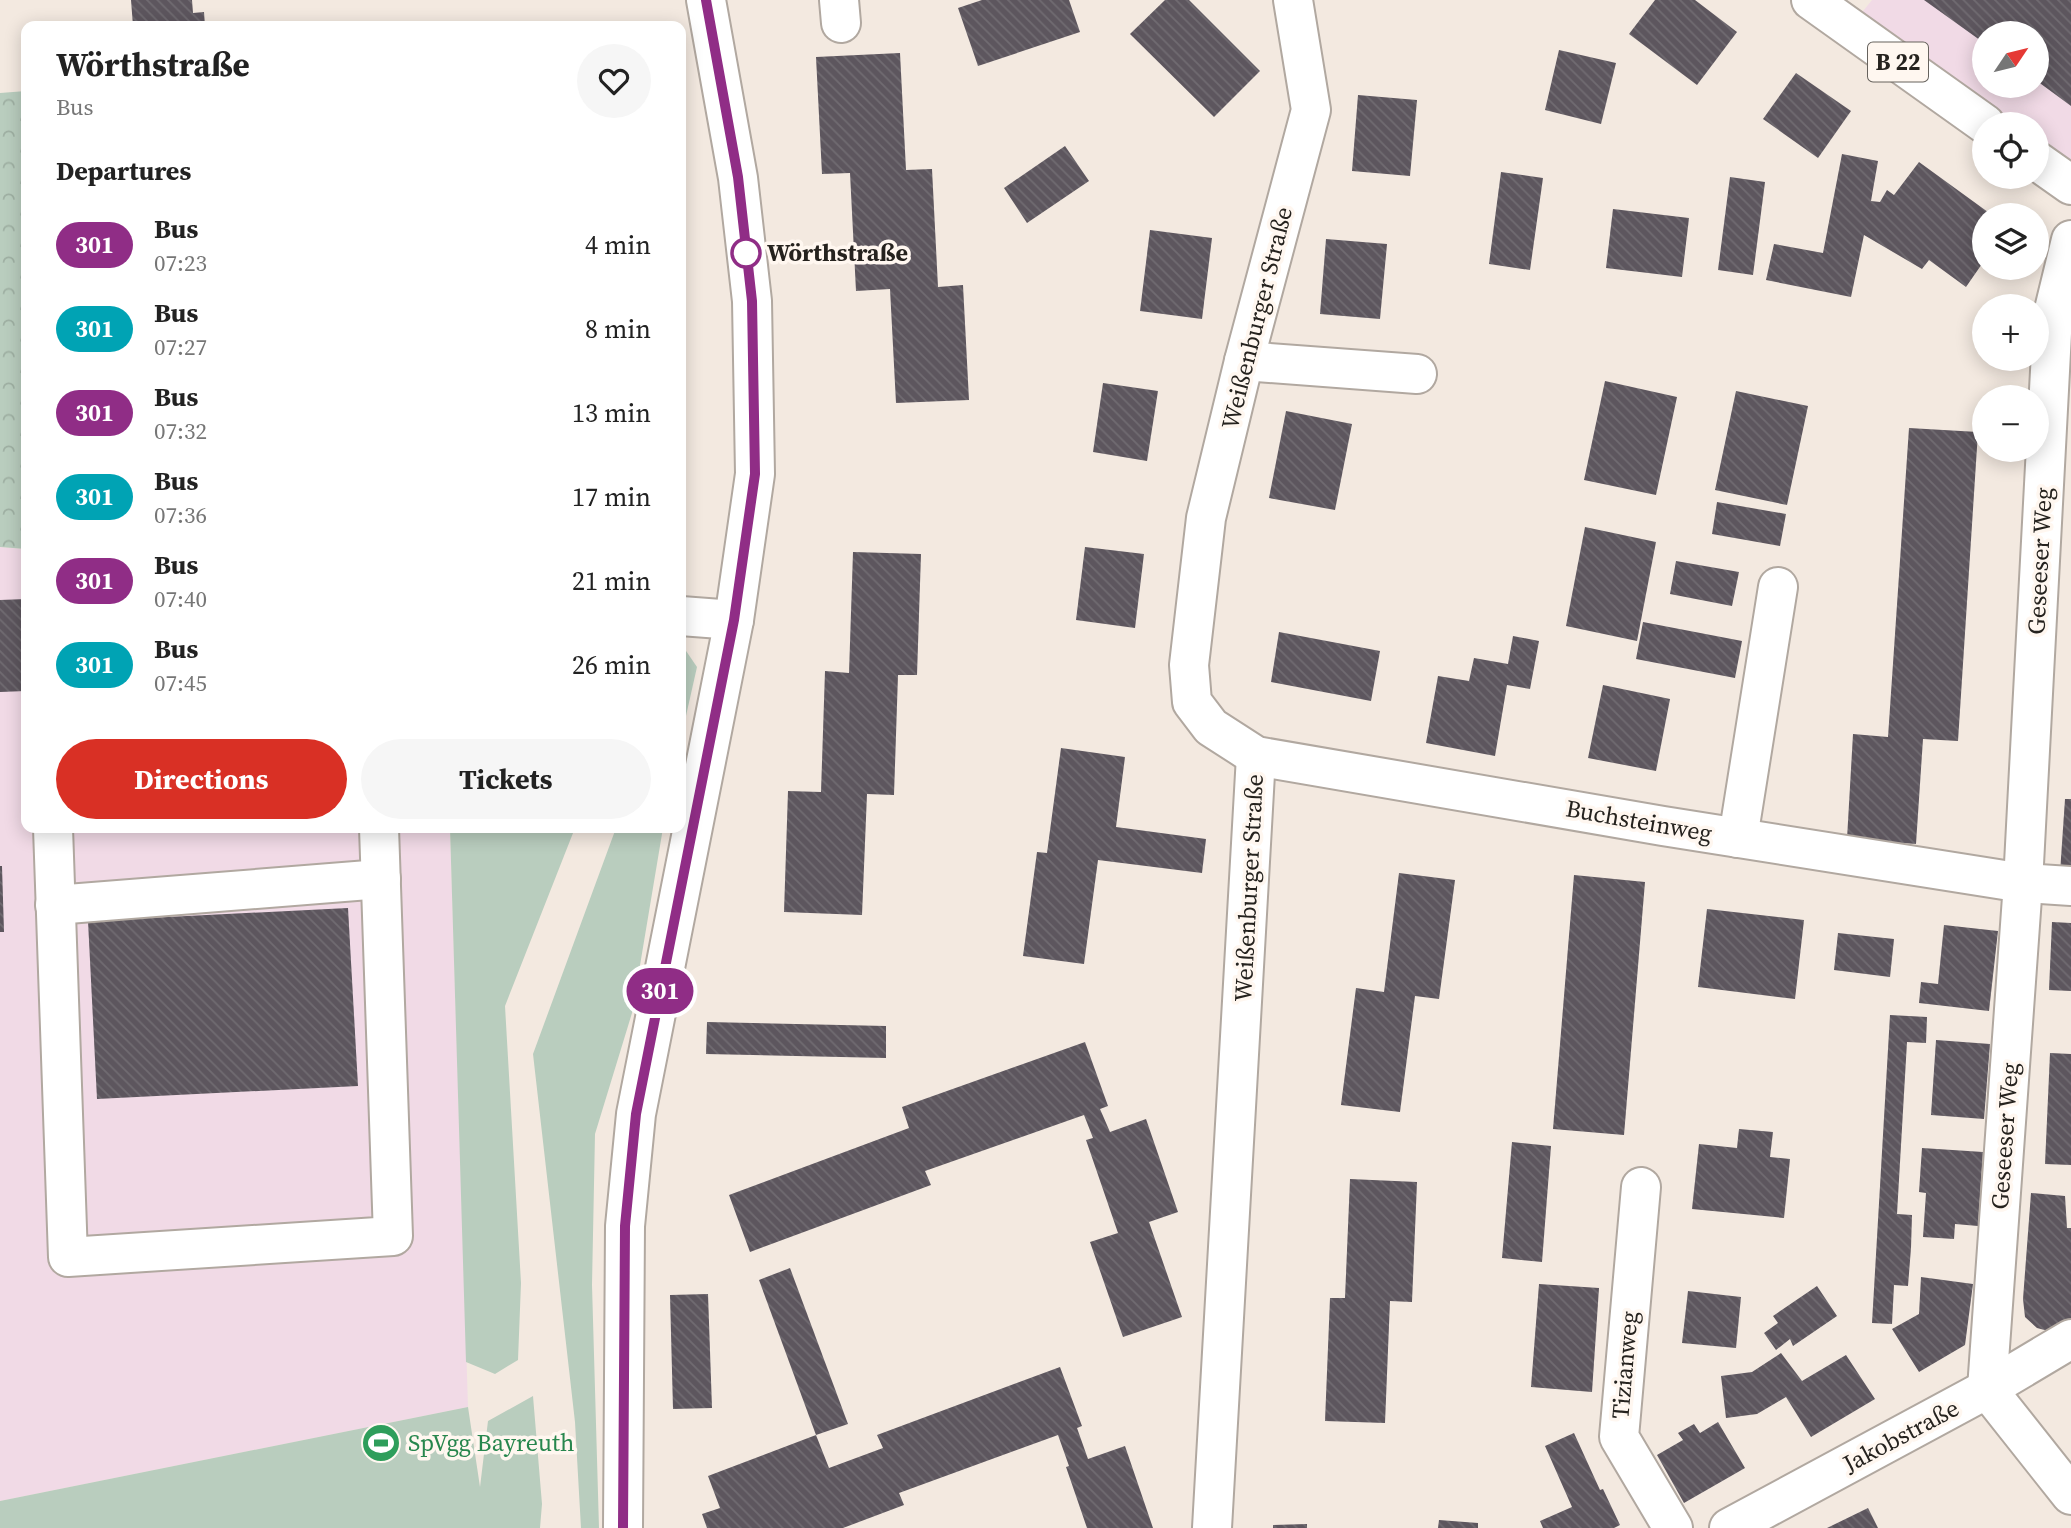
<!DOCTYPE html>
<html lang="en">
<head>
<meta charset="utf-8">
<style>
  :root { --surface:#fff; --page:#f6f6f6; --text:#222; --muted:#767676; --accent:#d93025 }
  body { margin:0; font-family:"Source Serif 4",serif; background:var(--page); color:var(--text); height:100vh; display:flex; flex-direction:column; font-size:26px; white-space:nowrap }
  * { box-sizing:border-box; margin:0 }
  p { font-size:23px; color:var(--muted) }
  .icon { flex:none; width:38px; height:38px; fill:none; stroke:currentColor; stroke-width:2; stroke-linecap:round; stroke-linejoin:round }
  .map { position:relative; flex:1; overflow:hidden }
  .details { position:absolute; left:21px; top:21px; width:665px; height:812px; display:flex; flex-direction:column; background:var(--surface); border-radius:14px; box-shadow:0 4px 18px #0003 }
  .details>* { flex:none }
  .badge { padding:0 14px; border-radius:23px; font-size:24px; line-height:46px }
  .needle { width:46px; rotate:55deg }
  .fabs { position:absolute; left:1972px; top:21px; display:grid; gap:14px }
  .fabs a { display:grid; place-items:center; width:77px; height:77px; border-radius:50%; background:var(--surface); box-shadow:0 4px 18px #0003; font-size:35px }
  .map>.badge { position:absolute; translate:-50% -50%; box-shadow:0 0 0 4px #fff }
  h2 { padding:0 35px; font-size:26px; line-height:63px }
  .round { display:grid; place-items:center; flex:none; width:74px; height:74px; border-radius:37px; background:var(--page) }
  .overview { display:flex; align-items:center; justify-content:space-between; height:119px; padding:0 35px }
  h1 { font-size:33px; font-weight:700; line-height:52px }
  .action { display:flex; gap:14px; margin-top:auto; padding:14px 35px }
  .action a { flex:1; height:80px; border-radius:42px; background:var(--accent); color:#fff; font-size:28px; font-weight:700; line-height:80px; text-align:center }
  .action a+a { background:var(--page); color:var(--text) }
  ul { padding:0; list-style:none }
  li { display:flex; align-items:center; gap:21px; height:84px; padding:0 35px }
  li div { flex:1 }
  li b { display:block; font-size:26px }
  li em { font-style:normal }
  li .badge { min-width:77px; font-weight:700; text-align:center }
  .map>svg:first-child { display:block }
  .commercial { fill:#f1dae6; fill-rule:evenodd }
  .grass { fill:#b9cdbe }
  .forest { fill:url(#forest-crowns) }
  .building { fill:url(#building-back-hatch) }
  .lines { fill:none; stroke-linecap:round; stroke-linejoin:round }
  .minor-casing { stroke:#b1a8a0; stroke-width:42 }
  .major-casing { stroke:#b1a8a0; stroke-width:42 }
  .minor { stroke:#fff; stroke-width:38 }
  .major { stroke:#fff; stroke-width:38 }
  .line-casing { stroke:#fff; stroke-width:16 }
  .line { stroke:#902d86; stroke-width:10 }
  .stop-dot { fill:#fff; stroke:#902d86; stroke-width:3.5 }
  .labels { text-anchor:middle; stroke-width:7; stroke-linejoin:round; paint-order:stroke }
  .shield { fill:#fff7f0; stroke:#66625d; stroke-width:2 }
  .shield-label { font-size:23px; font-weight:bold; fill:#25221e }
  .stop-label { font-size:24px; font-weight:bold; fill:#25221e; stroke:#fff7f0; text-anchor:start }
  .street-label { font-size:24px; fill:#25221e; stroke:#fff7f0 }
  .leisure-label { font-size:24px; fill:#27864d; stroke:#fff7f0; text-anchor:start }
</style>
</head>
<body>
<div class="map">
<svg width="2071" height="1528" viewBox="0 0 2071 1528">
  <defs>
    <pattern id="forest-crowns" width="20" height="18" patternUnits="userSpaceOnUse" patternTransform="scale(1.75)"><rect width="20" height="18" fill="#b9cdbe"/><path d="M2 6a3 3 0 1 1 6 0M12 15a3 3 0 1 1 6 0" fill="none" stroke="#9fb0a3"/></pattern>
    <pattern id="building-back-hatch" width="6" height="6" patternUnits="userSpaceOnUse" patternTransform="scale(1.75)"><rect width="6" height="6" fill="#5d565e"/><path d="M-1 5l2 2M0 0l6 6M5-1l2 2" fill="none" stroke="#706b71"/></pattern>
  </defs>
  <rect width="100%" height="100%" fill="#f3e9e0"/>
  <g class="commercial">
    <path d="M1872 0H2071V172L2037 148V124H2003L1855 21ZM1984 33H2037V86H1984Z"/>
    <polygon points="0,547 26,549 26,828 450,828 468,1407 0,1501"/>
  </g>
  <g class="grass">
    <polygon points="682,645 697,667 681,738 681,650"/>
    <polygon points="450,828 575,828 505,1006 521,1283 518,1360 495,1374 466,1362"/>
    <polygon points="616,828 663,828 632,1013 595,1134 592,1285 599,1528 581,1528 575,1422 533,1054"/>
    <polygon points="533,1396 542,1504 540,1528 0,1528 0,1501 468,1407 480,1487 488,1421"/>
  </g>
  <polygon class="forest" points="26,91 26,549 0,547 0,93"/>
  <g class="building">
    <polygon points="131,0 192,0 193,13 204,12 205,26 133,26"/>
    <polygon points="982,0 1069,0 1080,32 978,66 958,8"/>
    <polygon points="1165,0 1189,0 1260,71 1214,117 1130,34"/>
    <polygon points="1655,0 1695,0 1737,32 1697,85 1629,34"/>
    <polygon points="1924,0 2071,0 2071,106 2037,81 2037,33 1984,33 1984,43"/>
    <polygon points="1559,50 1616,63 1601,124 1545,110"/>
    <polygon points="900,53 906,170 932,169 938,287 963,285 969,400 896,403 890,289 856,291 850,173 822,174 816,57"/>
    <polygon points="1796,73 1851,111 1818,158 1763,119"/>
    <polygon points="1358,95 1417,100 1410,176 1352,171"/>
    <polygon points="1065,146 1089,181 1027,223 1004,188"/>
    <polygon points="1842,154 1878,161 1871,201 1880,202 1887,190 1894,195 1919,162 1992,215 1984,215 1984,261 1966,287 1929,260 1922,269 1864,235 1851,297 1766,280 1774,244 1823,253"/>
    <polygon points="1501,172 1543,178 1530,270 1489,264"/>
    <polygon points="1730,177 1765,182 1753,275 1718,270"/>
    <polygon points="1613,209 1689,218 1682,277 1606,268"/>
    <polygon points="1150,230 1212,238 1202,319 1140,311"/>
    <polygon points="1326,239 1387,244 1380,319 1320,314"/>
    <polygon points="1605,381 1677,397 1656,495 1584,480"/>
    <polygon points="1103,383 1158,391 1147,461 1093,452"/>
    <polygon points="1736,391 1808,406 1787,505 1715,490"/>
    <polygon points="1286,411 1352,424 1335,510 1269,498"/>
    <polygon points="1909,428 1978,432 1958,741 1923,739 1916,844 1847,839 1853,734 1888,737"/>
    <polygon points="1717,502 1786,514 1780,546 1712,534"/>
    <polygon points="1585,527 1656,542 1637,641 1566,626"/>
    <polygon points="1085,547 1144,554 1135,628 1076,620"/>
    <polygon points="853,552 921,554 917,675 898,675 894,795 867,794 862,915 784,912 788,791 821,792 825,671 849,673"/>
    <polygon points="1676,561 1739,572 1732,606 1670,594"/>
    <polygon points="26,599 26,691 0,692 0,600"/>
    <polygon points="1643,622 1742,641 1735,678 1636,659"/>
    <polygon points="1279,632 1380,651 1371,701 1271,682"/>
    <polygon points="1513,636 1539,641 1530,689 1507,685 1495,756 1426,743 1438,676 1469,681 1474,658 1508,664"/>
    <polygon points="1603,685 1670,699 1656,771 1588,758"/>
    <polygon points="1061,748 1125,757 1116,827 1206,839 1202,873 1098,860 1084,964 1023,956 1037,852 1047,853"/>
    <polygon points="2065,799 2071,799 2071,873 2060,873"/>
    <polygon points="0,866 2,866 4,932 0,932"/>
    <polygon points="1399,873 1455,880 1439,999 1415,996 1400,1112 1341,1105 1356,988 1384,992"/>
    <polygon points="1574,875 1645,882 1624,1135 1553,1129"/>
    <polygon points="348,908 358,1086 97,1099 88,921"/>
    <polygon points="1707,909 1804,920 1795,999 1698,987"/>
    <polygon points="2052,922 2071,923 2071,991 2049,990"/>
    <polygon points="1944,925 1998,931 1989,1011 1919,1003 1921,982 1938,984"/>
    <polygon points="1838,933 1894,939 1890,977 1834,970"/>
    <polygon points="1890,1015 1927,1017 1926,1043 1907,1042 1897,1214 1912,1215 1911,1248 1908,1286 1894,1285 1892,1324 1872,1323"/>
    <polygon points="707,1022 886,1026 886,1058 706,1054"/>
    <polygon points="1936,1040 1990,1044 1984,1119 1931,1115"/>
    <polygon points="1085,1042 1108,1106 1100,1109 1110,1132 1146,1119 1178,1212 1149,1222 1182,1317 1123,1337 1090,1242 1118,1233 1086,1140 1093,1138 1084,1115 925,1171 931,1185 750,1252 729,1195 909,1128 902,1107"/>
    <polygon points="2050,1053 2071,1054 2071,1165 2045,1164"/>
    <polygon points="1739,1129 1773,1132 1770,1157 1790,1159 1784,1218 1692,1209 1699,1144 1737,1148"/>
    <polygon points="1512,1142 1551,1146 1542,1262 1502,1258"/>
    <polygon points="1922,1148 1983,1152 1978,1226 1955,1224 1954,1239 1923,1237 1926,1193 1919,1192"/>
    <polygon points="1350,1179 1417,1182 1412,1302 1390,1301 1385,1423 1325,1421 1330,1298 1345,1298"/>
    <polygon points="2031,1193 2065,1196 2067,1228 2071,1228 2071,1326 2052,1332 2037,1328 2025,1317 2023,1299"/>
    <polygon points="790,1268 848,1424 816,1435 759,1280"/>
    <polygon points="1921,1277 1973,1284 1965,1345 1919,1372 1892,1329 1919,1314"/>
    <polygon points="1539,1284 1599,1288 1592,1392 1531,1387"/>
    <polygon points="1817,1286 1837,1316 1793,1346 1790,1339 1776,1350 1764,1333 1778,1323 1773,1316"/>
    <polygon points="1688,1291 1741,1297 1736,1348 1682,1343"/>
    <polygon points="708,1294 712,1408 673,1409 670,1295"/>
    <polygon points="1781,1353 1802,1381 1846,1355 1875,1399 1811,1437 1786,1397 1757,1414 1726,1418 1721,1376 1752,1372"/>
    <polygon points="1060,1367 1082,1426 1077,1428 1088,1459 1125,1446 1153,1528 1087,1528 1066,1467 1069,1466 1058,1435 899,1493 904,1505 843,1528 707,1528 702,1514 720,1508 708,1476 816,1435 829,1468 883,1448 877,1435"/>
    <polygon points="1718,1422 1745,1468 1684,1503 1657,1455 1683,1440 1678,1433 1694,1424 1700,1433"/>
    <polygon points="1574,1433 1600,1490 1603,1489 1620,1525 1614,1528 1543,1528 1540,1521 1572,1507 1545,1446"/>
    <polygon points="1868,1508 1878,1528 1827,1528"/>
    <polygon points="1439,1520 1478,1523 1478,1528 1438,1528"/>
    <polygon points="1307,1524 1307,1528 1273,1528 1273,1525"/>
  </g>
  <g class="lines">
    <defs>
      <g id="minor">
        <polyline points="839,0 841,23"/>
        <polyline points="1293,0 1311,110 1244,361 1206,518 1189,665 1192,702 1211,727 1256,756 1663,826 2023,883 2071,886"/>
        <polyline points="2071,240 2053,314 2023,883 1987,1389 2071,1495"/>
        <polyline points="1244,361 1417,374"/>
        <polyline points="681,616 734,620"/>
        <polyline points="53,828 68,1257 393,1236 379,828"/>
        <polyline points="1738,838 1778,587"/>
        <polyline points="55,905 381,879"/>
        <polyline points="1641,1187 1619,1437 1673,1528"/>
        <polyline points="623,1528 625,1226 636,1114 734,620 755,474 752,301 738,178 706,0"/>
        <polyline points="1212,1528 1256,756"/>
        <polyline points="1729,1528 1987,1389 2071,1339"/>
      </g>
      <g id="major">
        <polyline points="1811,0 1985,124"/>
        <polyline points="2037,161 2071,185"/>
      </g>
    </defs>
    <use href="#minor" class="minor-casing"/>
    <use href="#major" class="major-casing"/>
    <use href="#minor" class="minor"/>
    <use href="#major" class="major"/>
  </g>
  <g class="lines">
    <defs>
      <polyline id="line" points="623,1528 625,1226 636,1114 734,620 755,474 752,301 738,177 706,0"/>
    </defs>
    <use href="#line" class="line-casing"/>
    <use href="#line" class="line"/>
  </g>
  <defs>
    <symbol id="stadium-disc" viewBox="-11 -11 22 22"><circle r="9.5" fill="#2e9e5b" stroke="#fff7f0"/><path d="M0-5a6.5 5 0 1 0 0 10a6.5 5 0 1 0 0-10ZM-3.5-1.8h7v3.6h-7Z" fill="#fff"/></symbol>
  </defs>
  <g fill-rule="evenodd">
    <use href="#stadium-disc" x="359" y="1421" width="44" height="44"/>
  </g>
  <circle class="stop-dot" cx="746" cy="253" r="14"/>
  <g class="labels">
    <rect class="shield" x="1868" y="42.5" width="60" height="39" rx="5"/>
    <g class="shield-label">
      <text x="1898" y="70">B 22</text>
    </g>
    <g class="stop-label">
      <text x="767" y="261">Wörthstraße</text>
    </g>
    <g class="street-label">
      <text transform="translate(1257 318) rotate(-76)" y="8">Weißenburger Straße</text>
      <text transform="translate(2040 561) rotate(-87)" y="8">Geseeser Weg</text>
      <text transform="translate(1639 821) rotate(10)" y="8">Buchsteinweg</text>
      <text transform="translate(1249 888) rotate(-87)" y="8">Weißenburger Straße</text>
      <text transform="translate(2005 1136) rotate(-86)" y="8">Geseeser Weg</text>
      <text transform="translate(1625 1365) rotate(-85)" y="8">Tizianweg</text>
      <text transform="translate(1901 1436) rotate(-28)" y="8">Jakobstraße</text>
    </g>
    <g class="leisure-label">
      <text x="408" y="1451">SpVgg Bayreuth</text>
    </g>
  </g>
</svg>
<div class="fabs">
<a><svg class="needle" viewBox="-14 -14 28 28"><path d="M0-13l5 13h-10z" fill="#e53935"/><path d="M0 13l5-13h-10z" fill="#767676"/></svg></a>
<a><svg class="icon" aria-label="locate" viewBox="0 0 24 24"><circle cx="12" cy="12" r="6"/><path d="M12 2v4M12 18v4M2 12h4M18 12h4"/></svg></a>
<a><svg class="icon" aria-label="layers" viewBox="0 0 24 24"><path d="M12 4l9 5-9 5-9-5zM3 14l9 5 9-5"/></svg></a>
<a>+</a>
<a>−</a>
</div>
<b class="badge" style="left:660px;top:991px;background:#902d86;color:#fff">301</b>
<section class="details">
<div class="overview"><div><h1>Wörthstraße</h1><p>Bus</p></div><a class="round"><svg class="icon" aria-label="heart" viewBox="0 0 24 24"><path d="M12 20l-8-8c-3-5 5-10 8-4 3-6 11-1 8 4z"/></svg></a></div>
<h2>Departures</h2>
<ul>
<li><span class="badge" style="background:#902d86;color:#fff">301</span><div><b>Bus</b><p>07:23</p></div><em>4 min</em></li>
<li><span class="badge" style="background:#00a3b4;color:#fff">301</span><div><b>Bus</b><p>07:27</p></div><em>8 min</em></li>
<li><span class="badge" style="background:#902d86;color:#fff">301</span><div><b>Bus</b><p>07:32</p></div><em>13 min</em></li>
<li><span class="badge" style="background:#00a3b4;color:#fff">301</span><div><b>Bus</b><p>07:36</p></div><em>17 min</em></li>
<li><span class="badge" style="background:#902d86;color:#fff">301</span><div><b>Bus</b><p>07:40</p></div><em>21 min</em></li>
<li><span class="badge" style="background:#00a3b4;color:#fff">301</span><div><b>Bus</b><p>07:45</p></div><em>26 min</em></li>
</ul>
<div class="action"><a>Directions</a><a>Tickets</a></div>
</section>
</div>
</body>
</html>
